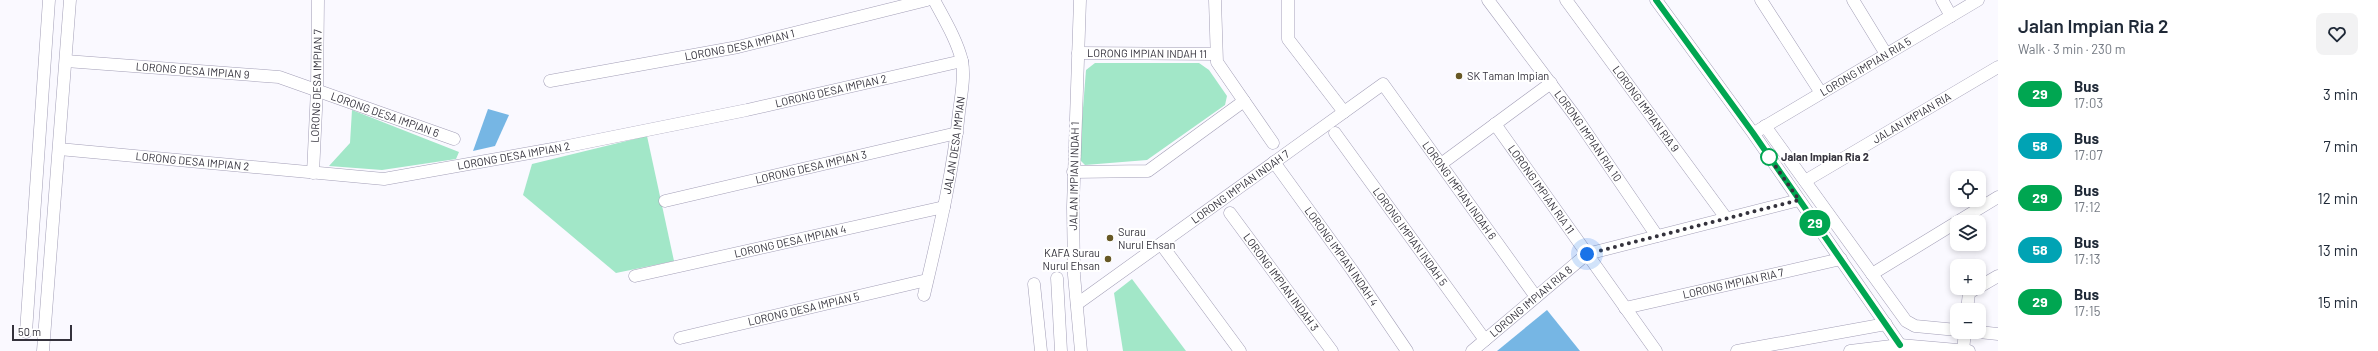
<!DOCTYPE html>
<html lang="en">
<head>
<meta charset="utf-8">
<style>
  :root { --surface:#fff; --page:#f2f2f3; --text:#1f2937; --muted:#747a83 }
  body { margin:0; font-family:Barlow,sans-serif; background:var(--page); color:var(--text); height:100vh; display:flex; flex-direction:column; font-size:15px; white-space:nowrap }
  * { box-sizing:border-box; margin:0 }
  p { font-size:13px; color:var(--muted) }
  .icon { flex:none; width:22px; height:22px; fill:none; stroke:currentColor; stroke-width:2; stroke-linecap:round; stroke-linejoin:round }
  .map { position:relative; flex:1; overflow:hidden }
  .panel { display:flex; flex-direction:column; background:var(--surface); width:380px }
  .panel>* { flex:none }
  .badge { padding:0 8px; border-radius:13px; font-size:14px; line-height:26px }
  .tools { position:absolute; left:1950px; top:171px; display:grid; gap:8px }
  .tools a { display:grid; place-items:center; width:36px; height:36px; border-radius:8px; background:var(--surface); box-shadow:0 2px 6px #0003; font-size:20px }
  .scale { position:absolute; left:12px; bottom:10px; width:60px; box-sizing:border-box; padding-left:4px; border:2px solid #34323c; border-top:0; font-size:11px; line-height:14px; white-space:nowrap; color:#34323c; -webkit-text-stroke:3px #fff; paint-order:stroke }
  .you { position:absolute; width:20px; height:20px; margin:-10px; border:3px solid #fff; border-radius:50%; background:#1a73e8; box-shadow:0 0 0 6px #1a73e833 }
  .map>.badge { position:absolute; translate:-50% -50%; box-shadow:0 0 0 2px #fff }
  .round { display:grid; place-items:center; flex:none; width:42px; height:42px; border-radius:8px; background:var(--page) }
  .headline { display:flex; align-items:center; justify-content:space-between; height:68px; padding:0 20px }
  h1 { font-size:19px; font-weight:600; line-height:30px }
  ul { padding:0; list-style:none }
  li { display:flex; align-items:center; gap:12px; height:52px; padding:0 20px }
  li div { flex:1 }
  li b { display:block; font-size:15px }
  li em { font-style:normal }
  li .badge { min-width:44px; font-weight:700; text-align:center }
  main { display:flex; flex:1; min-height:0 }
  .map>svg:first-child { display:block }
  .green { fill:#a2e7c8 }
  .water { fill:#76b6e4 }
  .lines { fill:none; stroke-linecap:round; stroke-linejoin:round }
  .minor-casing { stroke:#a39fb7; stroke-width:13 }
  .minor { stroke:#fff; stroke-width:12 }
  .line-casing { stroke:#fff; stroke-width:9 }
  .line { stroke:#00a651; stroke-width:6 }
  .walk { stroke:#34323c; stroke-width:4; stroke-dasharray:0 7.2 }
  .poi-dot { fill:#675825; stroke:#fff; stroke-width:1.5 }
  .stop-dot { fill:#fff; stroke:#00a651; stroke-width:2 }
  .labels { text-anchor:middle; stroke-width:4; stroke-linejoin:round; paint-order:stroke }
  .street-label { font-size:11px; fill:#34323c; stroke:#fff }
  .poi-label { font-size:11px; fill:#34323c; stroke:#fff; text-anchor:start }
  .stop-label { font-size:11px; font-weight:bold; fill:#34323c; stroke:#fff; text-anchor:start }
</style>
</head>
<body>
<main>
<div class="map">
<svg width="1998" height="351" viewBox="0 0 1998 351">
  <rect width="100%" height="100%" fill="#faf9ff"/>
  <g class="green">
    <polygon points="1095,63 1199,63 1209,70 1227,96 1225,105 1147,160 1085,165 1079,159 1086,70"/>
    <polygon points="352,110 459,152 456,159 382,170 329,166 350,143"/>
    <polygon points="647,136 674,261 616,273 523,195 532,164"/>
    <polygon points="1132,279 1186,351 1123,351 1114,293"/>
  </g>
  <g class="water">
    <polygon points="488,109 509,115 495,146 473,151"/>
    <polygon points="1547,310 1580,351 1497,351"/>
  </g>
  <g class="lines">
    <defs>
      <g id="minor">
        <polyline points="1080,0 1073,207 1074,275 1081,351"/>
        <polyline points="1215,0 1217,62 1273,143"/>
        <polyline points="1288,0 1288,39 1344,112"/>
        <path id="s1" d="M1488 0 1575 116 1657 236"/>
        <path id="s2" d="M1566 0 1726 218"/>
        <polyline points="1656,0 1753,133 1900,345"/>
        <polyline points="1761,0 1821,93"/>
        <polyline points="1853,0 1886,54"/>
        <polyline points="1942,0 1951,16"/>
        <path id="s3" d="M1078 53 1216 54"/>
        <path id="s4" d="M66 61 279 77 454 139"/>
        <path id="s5" d="M550 81 738 47 927 0"/>
        <path id="s6" d="M1495 124 1656 351"/>
        <polyline points="1765,126 1906,321 1915,326 1957,330"/>
        <path id="s7" d="M1759 130 1978 0"/>
        <path id="s8" d="M1335 133 1485 340"/>
        <path id="s9" d="M59 149 384 179 558 148 747 110 962 61"/>
        <path id="s10" d="M1274 162 1352 270 1407 351"/>
        <polyline points="1441,164 1551,83"/>
        <polyline points="1073,172 1148,171 1244,101"/>
        <path id="s11" d="M313 173 317 89 318 0"/>
        <path id="s12" d="M1805 181 1998 67"/>
        <path id="s13" d="M665 201 957 133"/>
        <path id="s14" d="M1230 213 1332 351"/>
        <polyline points="1957,222 1998,197"/>
        <polyline points="1161,244 1240,351"/>
        <polyline points="1872,274 1957,222"/>
        <path id="s15" d="M635 276 944 207"/>
        <polyline points="1057,278 1061,351"/>
        <polyline points="1034,284 1041,351"/>
        <polyline points="1979,287 1998,276"/>
        <path id="s16" d="M924 295C938 235 953 174 959 112 961 96 965 77 962 61 957 40 944 19 934 0"/>
        <path id="s17" d="M1077 304 1383 84 1536 297"/>
        <path id="s18" d="M1625 308 1841 259"/>
        <polyline points="1967,310 1969,293 1977,288"/>
        <polyline points="26,332 49,0"/>
        <polyline points="1979,332 1998,334"/>
        <path id="s19" d="M680 338 927 280"/>
        <polyline points="1963,350 1965,332"/>
        <polyline points="43,351 70,0"/>
        <path id="s20" d="M1472 351 1587 254 1799 200"/>
        <polyline points="1737,351 1886,324"/>
        <polyline points="1850,351 1900,345 1969,351"/>
      </g>
    </defs>
    <use href="#minor" class="minor-casing"/>
    <use href="#minor" class="minor"/>
  </g>
  <g class="lines">
    <defs>
      <polyline id="line" points="1656,0 1753,133 1900,345"/>
    </defs>
    <use href="#line" class="line-casing"/>
    <use href="#line" class="line"/>
    <polyline class="walk" points="1587,254 1799,200 1769,157"/>
  </g>
  <g class="poi-dot">
    <circle cx="1459" cy="76" r="4"/>
    <circle cx="1110" cy="238" r="4"/>
    <circle cx="1108" cy="259" r="4"/>
  </g>
  <circle class="stop-dot" cx="1769" cy="157" r="8"/>
  <g class="labels">
    <g class="street-label">
      <text dy="4" stroke="none"><textPath href="#s5" startOffset="193">LORONG DESA IMPIAN 1</textPath></text>
      <text dy="4" stroke="none"><textPath href="#s3" startOffset="69">LORONG IMPIAN INDAH 11</textPath></text>
      <text dy="4" stroke="none"><textPath href="#s7" startOffset="124">LORONG IMPIAN RIA 5</textPath></text>
      <text dy="4" stroke="none"><textPath href="#s4" startOffset="127">LORONG DESA IMPIAN 9</textPath></text>
      <text dy="4" stroke="none"><textPath href="#s11" startOffset="87">LORONG DESA IMPIAN 7</textPath></text>
      <text dy="4" stroke="none"><textPath href="#s9" startOffset="782">LORONG DESA IMPIAN 2</textPath></text>
      <text dy="4" stroke="none"><textPath href="#s2" startOffset="135">LORONG IMPIAN RIA 9</textPath></text>
      <text dy="4" stroke="none"><textPath href="#s4" startOffset="326">LORONG DESA IMPIAN 6</textPath></text>
      <text dy="4" stroke="none"><textPath href="#s12" startOffset="124">JALAN IMPIAN RIA</textPath></text>
      <text dy="4" stroke="none"><textPath href="#s1" startOffset="169">LORONG IMPIAN RIA 10</textPath></text>
      <text dy="4" stroke="none"><textPath href="#s16" startOffset="153">JALAN DESA IMPIAN</textPath></text>
      <text dy="4" stroke="none"><textPath href="#s9" startOffset="458">LORONG DESA IMPIAN 2</textPath></text>
      <text dy="4" stroke="none"><textPath href="#s9" startOffset="134">LORONG DESA IMPIAN 2</textPath></text>
      <text dy="4" stroke="none"><textPath href="#s13" startOffset="150">LORONG DESA IMPIAN 3</textPath></text>
      <text transform="translate(1074 176) rotate(-89)" y="4">JALAN IMPIAN INDAH 1</text>
      <text dy="4" stroke="none"><textPath href="#s17" startOffset="201">LORONG IMPIAN INDAH 7</textPath></text>
      <text dy="4" stroke="none"><textPath href="#s6" startOffset="80">LORONG IMPIAN RIA 11</textPath></text>
      <text dy="4" stroke="none"><textPath href="#s17" startOffset="508">LORONG IMPIAN INDAH 6</textPath></text>
      <text dy="4" stroke="none"><textPath href="#s8" startOffset="128">LORONG IMPIAN INDAH 5</textPath></text>
      <text dy="4" stroke="none"><textPath href="#s15" startOffset="159">LORONG DESA IMPIAN 4</textPath></text>
      <text dy="4" stroke="none"><textPath href="#s10" startOffset="116">LORONG IMPIAN INDAH 4</textPath></text>
      <text dy="4" stroke="none"><textPath href="#s14" startOffset="86">LORONG IMPIAN INDAH 3</textPath></text>
      <text dy="4" stroke="none"><textPath href="#s18" startOffset="111">LORONG IMPIAN RIA 7</textPath></text>
      <text dy="4" stroke="none"><textPath href="#s20" startOffset="77">LORONG IMPIAN RIA 8</textPath></text>
      <text dy="4" stroke="none"><textPath href="#s19" startOffset="127">LORONG DESA IMPIAN 5</textPath></text>
    </g>
    <g class="poi-label">
      <text x="1467" y="80">SK Taman Impian</text>
      <text x="1118" y="236">Surau<tspan x="1118" dy="13">Nurul Ehsan</tspan></text>
      <text x="1100" y="257" text-anchor="end">KAFA Surau<tspan x="1100" dy="13">Nurul Ehsan</tspan></text>
    </g>
    <g class="stop-label">
      <text x="1781" y="161">Jalan Impian Ria 2</text>
    </g>
  </g>
</svg>
<div class="tools">
<a><svg class="icon" aria-label="locate" viewBox="0 0 24 24"><circle cx="12" cy="12" r="6"/><path d="M12 2v4M12 18v4M2 12h4M18 12h4"/></svg></a>
<a><svg class="icon" aria-label="layers" viewBox="0 0 24 24"><path d="M12 4l9 5-9 5-9-5zM3 14l9 5 9-5"/></svg></a>
<a>+</a>
<a>−</a>
</div>
<div class="scale">50 m</div>
<div class="you" style="left:1587px;top:254px"></div>
<b class="badge" style="left:1815px;top:223px;background:#00a651;color:#fff">29</b>
</div>
<section class="panel">
<div class="headline"><div><h1>Jalan Impian Ria 2</h1><p>Walk · 3 min · 230 m</p></div><a class="round"><svg class="icon" aria-label="heart" viewBox="0 0 24 24"><path d="M12 20l-8-8c-3-5 5-10 8-4 3-6 11-1 8 4z"/></svg></a></div>
<ul>
<li><span class="badge" style="background:#00a651;color:#fff">29</span><div><b>Bus</b><p>17:03</p></div><em>3 min</em></li>
<li><span class="badge" style="background:#00a3b4;color:#fff">58</span><div><b>Bus</b><p>17:07</p></div><em>7 min</em></li>
<li><span class="badge" style="background:#00a651;color:#fff">29</span><div><b>Bus</b><p>17:12</p></div><em>12 min</em></li>
<li><span class="badge" style="background:#00a3b4;color:#fff">58</span><div><b>Bus</b><p>17:13</p></div><em>13 min</em></li>
<li><span class="badge" style="background:#00a651;color:#fff">29</span><div><b>Bus</b><p>17:15</p></div><em>15 min</em></li>
</ul>
</section>
</main>
</body>
</html>
